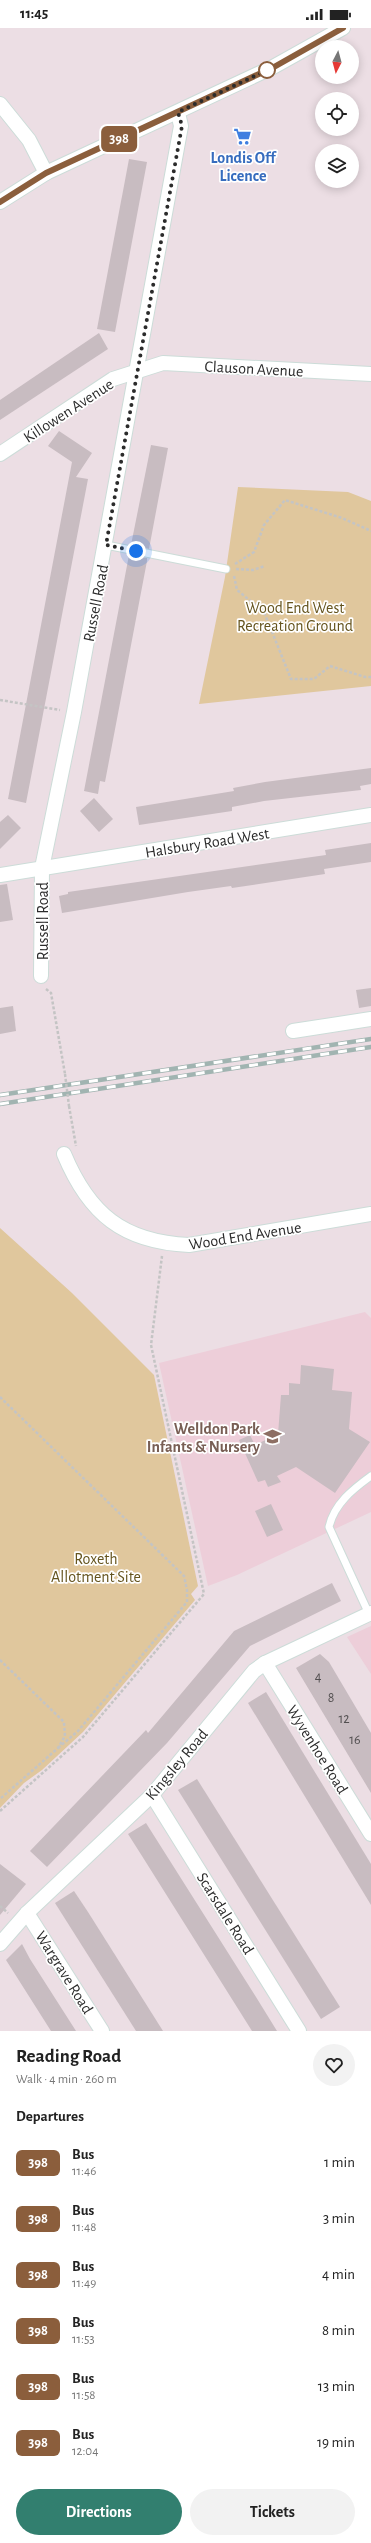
<!DOCTYPE html>
<html lang="en">
<head>
<meta charset="utf-8">
<style>
  :root { --surface:#fff; --page:#f2f2f2; --text:#222; --muted:#767676; --accent:#327f6f }
  body { margin:0; font-family:"Alegreya Sans",sans-serif; background:var(--page); color:var(--text); height:100vh; display:flex; flex-direction:column; font-size:15px; white-space:nowrap }
  * { box-sizing:border-box; margin:0 }
  p { font-size:13px; color:var(--muted) }
  .icon { flex:none; width:22px; height:22px; fill:none; stroke:currentColor; stroke-width:2; stroke-linecap:round; stroke-linejoin:round }
  .map { position:relative; height:2003px; overflow:hidden }
  .side { display:flex; flex-direction:column; background:var(--surface); flex:1 }
  .side>* { flex:none }
  .badge { padding:0 8px; border-radius:6px; font-size:14px; line-height:26px }
  .needle { width:26px; rotate:186deg }
  .fabs { position:absolute; left:315px; top:12px; display:grid; gap:8px }
  .fabs a { display:grid; place-items:center; width:44px; height:44px; border-radius:50%; background:var(--surface); box-shadow:0 2px 10px #0003; font-size:20px }
  .you { position:absolute; width:20px; height:20px; margin:-10px; border:3px solid #fff; border-radius:50%; background:#1a73e8; box-shadow:0 0 0 6px #1a73e833 }
  .map>.badge { position:absolute; translate:-50% -50%; box-shadow:0 0 0 2px #fff }
  h2 { padding:0 16px; font-size:15px; line-height:36px }
  .round { display:grid; place-items:center; flex:none; width:42px; height:42px; border-radius:21px; background:var(--page) }
  .overview { display:flex; align-items:center; justify-content:space-between; height:68px; padding:0 16px }
  h1 { font-size:19px; font-weight:700; line-height:30px }
  .cta { display:flex; gap:8px; margin-top:auto; padding:8px 16px }
  .cta a { flex:1; height:46px; border-radius:24px; background:var(--accent); color:#fff; font-size:16px; font-weight:700; line-height:46px; text-align:center }
  .cta a+a { background:var(--page); color:var(--text) }
  ul { padding:0; list-style:none }
  li { display:flex; align-items:center; gap:12px; height:56px; padding:0 16px }
  li div { flex:1 }
  li b { display:block; font-size:15px }
  li em { font-style:normal }
  li .badge { min-width:44px; font-weight:700; text-align:center }
  .status { display:flex; justify-content:space-between; align-items:center; height:28px; padding:0 20px; background:var(--surface); direction:ltr }
  .status svg { height:11px; fill:currentColor }
  .map>svg:first-child { display:block }
  .education { fill:#edced9 }
  .green { fill:#e0c79d }
  .building { fill:#c8bcc1 }
  .lines { fill:none; stroke-linecap:round; stroke-linejoin:round }
  .lane-casing { stroke:#ccdcd8; stroke-width:9 }
  .street-casing { stroke:#ccdcd8; stroke-width:16 }
  .path { stroke:#c4c4c4; stroke-width:2.5; stroke-dasharray:3 2; stroke-linecap:butt }
  .lane { stroke:#fff; stroke-width:7 }
  .street { stroke:#fff; stroke-width:14 }
  .rail-casing { stroke:#a1b4b1; stroke-width:4.5 }
  .rail { stroke:#fff; stroke-width:3; stroke-dasharray:9; stroke-linecap:butt }
  .path-bridge { stroke:#c4c4c4; stroke-width:2.5; stroke-dasharray:3 2; stroke-linecap:butt }
  .line-casing { stroke:#fff; stroke-width:9 }
  .line { stroke:#8b5e3c; stroke-width:6 }
  .walk { stroke:#2b2b2b; stroke-width:4; stroke-dasharray:0 7.2 }
  .stop-dot { fill:#fff; stroke:#8b5e3c; stroke-width:2 }
  .labels { text-anchor:middle; stroke-width:3.5; stroke-linejoin:round; paint-order:stroke }
  .number-label { font-size:14px; fill:#524f50 }
  .shop-label { font-size:16px; font-weight:bold; fill:#366cbe; stroke:#fff }
  .street-label { font-size:16px; fill:#2b2b2b; stroke:#fff }
  .park-label { font-size:16px; fill:#65541e; stroke:#fff }
  .education-label { font-size:16px; font-weight:bold; fill:#785e54; stroke:#fff; text-anchor:end }
</style>
</head>
<body>
<div class="status"><b>11:45</b><svg viewBox="0 0 49 12"><path d="M0 12V9h3v3zM5 12V6h3v6zM10 12V3h3v9zM15 12V0h3v12zM26 1h20v11H26zM47 4h2v5h-2z"/></svg></div>
<div class="map">
<svg width="371" height="2003" viewBox="0 0 371 2003">
  <rect width="100%" height="100%" fill="#ecdee4"/>
  <g class="education">
    <polygon points="365,1284 371,1290 371,1484 237,1547 208,1558 159,1335"/>
    <polygon points="371,1598 371,1646 347,1609"/>
  </g>
  <g class="green">
    <polygon points="238,459 348,464 371,473 371,658 199,676 225,549"/>
    <polygon points="0,1200 72,1265 154,1347 198,1558 191,1566 195,1572 83,1704 42,1742 24,1755 0,1780"/>
  </g>
  <g class="building">
    <polygon points="129,131 147,134 115,304 97,301"/>
    <polygon points="99,305 108,321 0,392 0,372"/>
    <polygon points="59,403 92,425 76,449 88,451 26,775 8,771 72,434 48,418"/>
    <polygon points="151,417 168,420 149,521 131,517"/>
    <polygon points="129,527 147,530 147,533 105,754 100,753 98,766 84,763"/>
    <polygon points="371,740 371,756 360,758 361,762 264,773 232,779 232,783 139,797 136,779 234,763 233,760 265,754"/>
    <polygon points="94,770 113,791 99,804 80,783"/>
    <polygon points="8,787 21,800 0,821 0,794"/>
    <polygon points="371,815 371,834 324,841 325,846 232,860 231,858 188,864 62,885 59,868 68,866 68,864 326,827 325,822"/>
    <polygon points="7,856 13,892 0,894 0,857"/>
    <polygon points="371,960 371,978 359,980 356,962"/>
    <polygon points="13,978 16,1003 0,1006 0,980"/>
    <polygon points="301,1337 334,1341 332,1362 352,1364 349,1401 370,1414 335,1465 296,1439 277,1448 281,1454 268,1459 265,1452 258,1454 239,1412 250,1407 255,1417 278,1406 281,1367 289,1367 289,1355 300,1356"/>
    <polygon points="271,1476 283,1502 267,1509 255,1483"/>
    <polygon points="332,1555 341,1573 250,1618 167,1715 47,1839 30,1823 146,1702 148,1705 234,1603"/>
    <polygon points="320,1626 329,1634 371,1705 371,1765 296,1640"/>
    <polygon points="266,1664 371,1836 371,1877 248,1675"/>
    <polygon points="197,1751 340,1979 321,1991 178,1762"/>
    <polygon points="146,1795 256,1969 277,2003 252,2003 142,1828 128,1806"/>
    <polygon points="0,1836 26,1856 0,1887"/>
    <polygon points="74,1863 88,1884 163,2003 136,2003 55,1875"/>
    <polygon points="22,1916 30,1931 76,2003 51,2003 6,1932"/>
  </g>
  <g class="lines">
    <defs>
      <g id="lane">
        <polyline points="106,517 226,541"/>
        <path d="M369 1586 329 1499C334 1476 353 1461 371 1448"/>
      </g>
      <g id="street">
        <polyline points="0,76 29,112 46,145"/>
        <polyline points="0,174 46,145 273,39 343,0"/>
        <polyline points="0,426 113,351 163,335 371,346"/>
        <polyline points="0,847 371,787"/>
        <polyline points="41,948 42,840 74,684 181,98 178,85"/>
        <polyline points="293,1003 371,991"/>
        <path d="M64 1126C89 1186 123 1214 189 1217L371 1186"/>
        <polyline points="265,1635 371,1806"/>
        <polyline points="152,1767 299,2003"/>
        <polyline points="27,1885 102,2003"/>
        <polyline points="0,1916 27,1885 152,1767 254,1643 265,1635 371,1585"/>
      </g>
    </defs>
    <use href="#lane" class="lane-casing"/>
    <use href="#street" class="street-casing"/>
    <g class="path">
      <polyline points="235,536 254,524 264,497 285,472 342,490 371,503"/>
      <polyline points="236,541 253,542 265,538"/>
      <polyline points="234,548 237,562 264,584 291,651 314,651 330,638 365,649 371,649"/>
      <polyline points="0,672 60,682"/>
      <polyline points="46,961 51,965 65,1046"/>
      <polyline points="69,1078 76,1118"/>
      <polyline points="0,1369 184,1548 187,1562 187,1574 78,1703 58,1720"/>
      <polyline points="0,1632 64,1694 65,1708 58,1720 0,1771"/>
      <polyline points="0,1783 83,1709 204,1566 151,1317 162,1228"/>
      <polyline points="0,1878 8,1885"/>
    </g>
    <use href="#lane" class="lane"/>
    <use href="#street" class="street"/>
    <defs>
      <g id="rail">
        <polyline points="0,1067 371,1011"/>
        <polyline points="0,1076 371,1019"/>
      </g>
    </defs>
    <use href="#rail" class="rail-casing"/>
    <use href="#rail" class="rail"/>
    <polyline class="path-bridge" points="65,1046 69,1078"/>
  </g>
  <g class="lines">
    <defs>
      <polyline id="line" points="0,174 46,145 274,39 343,0"/>
    </defs>
    <use href="#line" class="line-casing"/>
    <use href="#line" class="line"/>
    <polyline class="walk" points="136,523 106,517 182,98 178,84 274,39 267,42"/>
  </g>
  <defs>
    <symbol id="supermarket-bare" viewBox="-9 -9 18 18"><path d="M-6-5.5h2.5l.6 2H6L4.5 2H-2.5L-4.4-4H-6ZM-1.5 3.2a1.3 1.3 0 1 0 .1 0ZM3 3.2a1.3 1.3 0 1 0 .1 0Z" fill="#3f7fe0" stroke="#fff" stroke-width="2.5" paint-order="stroke"/></symbol>
    <symbol id="school-bare" viewBox="-9 -9 18 18"><path d="M0-5L7-2L0 1L-7-2ZM-4 1L0 2.5L4 1V4Q0 6-4 4Z" fill="#8d6e63" stroke="#fff" stroke-width="2.5" paint-order="stroke"/></symbol>
  </defs>
  <g fill-rule="evenodd">
    <use href="#supermarket-bare" x="230" y="96" width="25" height="25"/>
    <use href="#school-bare" x="260" y="1396" width="25" height="25"/>
  </g>
  <circle class="stop-dot" cx="267" cy="42" r="8"/>
  <g class="labels">
    <g class="number-label">
      <text x="318" y="1653">4</text>
      <text x="331" y="1674">8</text>
      <text x="344" y="1695">12</text>
      <text x="355" y="1716">16</text>
    </g>
    <g class="shop-label">
      <text x="243" y="135">Londis Off<tspan x="243" dy="18">Licence</tspan></text>
    </g>
    <g class="street-label">
      <text transform="translate(254 340) rotate(3)" y="6">Clauson Avenue</text>
      <text transform="translate(68 382) rotate(-33)" y="6">Killowen Avenue</text>
      <text transform="translate(95 575) rotate(-79)" y="6">Russell Road</text>
      <text transform="translate(207 814) rotate(-9)" y="6">Halsbury Road West</text>
      <text transform="translate(42 893) rotate(-90)" y="6">Russell Road</text>
      <text transform="translate(245 1207) rotate(-9)" y="6">Wood End Avenue</text>
      <text transform="translate(318 1721) rotate(58)" y="6">Wyvenhoe Road</text>
      <text transform="translate(176 1736) rotate(-50)" y="6">Kingsley Road</text>
      <text transform="translate(226 1885) rotate(58)" y="6">Scarsdale Road</text>
      <text transform="translate(65 1944) rotate(58)" y="6">Wargrave Road</text>
    </g>
    <g class="park-label">
      <text x="295" y="585">Wood End West<tspan x="295" dy="18">Recreation Ground</tspan></text>
      <text x="96" y="1536">Roxeth<tspan x="96" dy="18">Allotment Site</tspan></text>
    </g>
    <g class="education-label">
      <text x="260" y="1406">Welldon Park<tspan x="260" dy="18">Infants &amp; Nursery</tspan></text>
    </g>
  </g>
</svg>
<div class="fabs">
<a><svg class="needle" viewBox="-14 -14 28 28"><path d="M0-13l5 13h-10z" fill="#e53935"/><path d="M0 13l5-13h-10z" fill="#767676"/></svg></a>
<a><svg class="icon" aria-label="locate" viewBox="0 0 24 24"><circle cx="12" cy="12" r="6"/><path d="M12 2v4M12 18v4M2 12h4M18 12h4"/></svg></a>
<a><svg class="icon" aria-label="layers" viewBox="0 0 24 24"><path d="M12 4l9 5-9 5-9-5zM3 14l9 5 9-5"/></svg></a>
</div>
<div class="you" style="left:136px;top:523px"></div>
<b class="badge" style="left:119px;top:111px;background:#8b5e3c;color:#fff">398</b>
</div>
<section class="side">
<div class="overview"><div><h1>Reading Road</h1><p>Walk · 4 min · 260 m</p></div><a class="round"><svg class="icon" aria-label="heart" viewBox="0 0 24 24"><path d="M12 20l-8-8c-3-5 5-10 8-4 3-6 11-1 8 4z"/></svg></a></div>
<h2>Departures</h2>
<ul>
<li><span class="badge" style="background:#8b5e3c;color:#fff">398</span><div><b>Bus</b><p>11:46</p></div><em>1 min</em></li>
<li><span class="badge" style="background:#8b5e3c;color:#fff">398</span><div><b>Bus</b><p>11:48</p></div><em>3 min</em></li>
<li><span class="badge" style="background:#8b5e3c;color:#fff">398</span><div><b>Bus</b><p>11:49</p></div><em>4 min</em></li>
<li><span class="badge" style="background:#8b5e3c;color:#fff">398</span><div><b>Bus</b><p>11:53</p></div><em>8 min</em></li>
<li><span class="badge" style="background:#8b5e3c;color:#fff">398</span><div><b>Bus</b><p>11:58</p></div><em>13 min</em></li>
<li><span class="badge" style="background:#8b5e3c;color:#fff">398</span><div><b>Bus</b><p>12:04</p></div><em>19 min</em></li>
</ul>
<div class="cta"><a>Directions</a><a>Tickets</a></div>
</section>
</body>
</html>
